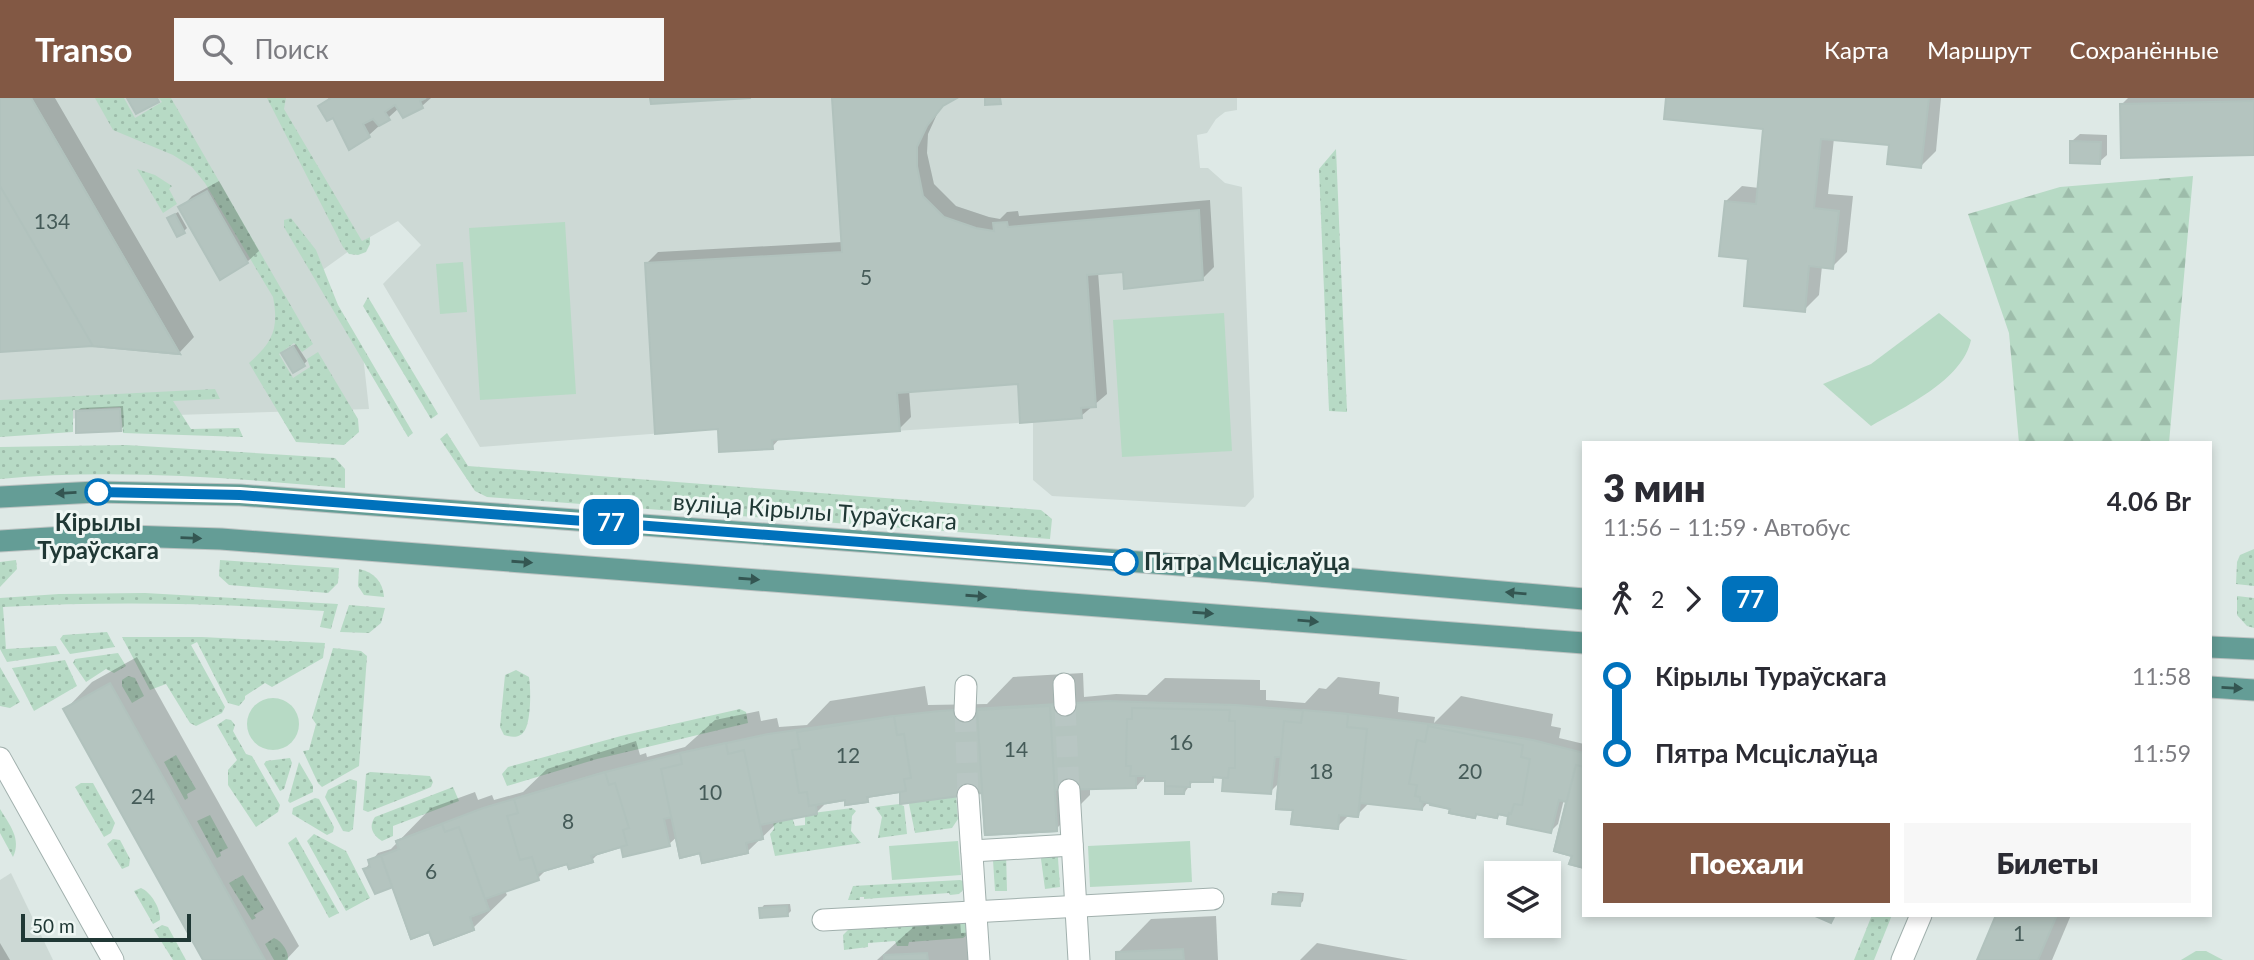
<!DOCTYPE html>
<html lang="ru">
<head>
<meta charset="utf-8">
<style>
  :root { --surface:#fff; --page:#f7f7f7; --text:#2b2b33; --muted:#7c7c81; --accent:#825844 }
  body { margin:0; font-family:Lato,sans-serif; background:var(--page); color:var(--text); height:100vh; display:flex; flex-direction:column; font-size:26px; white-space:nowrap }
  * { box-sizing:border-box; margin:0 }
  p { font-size:23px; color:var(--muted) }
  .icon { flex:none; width:38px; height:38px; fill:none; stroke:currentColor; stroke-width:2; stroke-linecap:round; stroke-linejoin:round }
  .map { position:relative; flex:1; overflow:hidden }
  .panel { position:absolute; left:1582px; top:343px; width:630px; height:476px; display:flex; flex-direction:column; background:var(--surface); border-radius:0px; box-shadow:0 4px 10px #0003 }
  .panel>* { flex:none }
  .badge { padding:0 14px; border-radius:10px; font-size:24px; line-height:46px }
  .tools { position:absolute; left:1484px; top:763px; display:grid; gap:14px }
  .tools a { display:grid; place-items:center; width:77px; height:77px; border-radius:0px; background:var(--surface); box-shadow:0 4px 10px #0003; font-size:35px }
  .scale { position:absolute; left:21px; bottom:18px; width:170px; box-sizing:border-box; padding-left:7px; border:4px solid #203835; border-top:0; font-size:19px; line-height:24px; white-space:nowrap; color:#203835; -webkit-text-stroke:5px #eef6f3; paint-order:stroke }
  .map>.badge { position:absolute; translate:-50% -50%; box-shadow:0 0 0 4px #fff }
  .legs { display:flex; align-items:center; gap:10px; height:77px; padding:0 21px; font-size:23px }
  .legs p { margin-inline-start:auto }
  .summary { display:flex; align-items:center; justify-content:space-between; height:119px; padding:0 21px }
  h1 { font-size:38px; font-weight:800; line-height:52px }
  .button { display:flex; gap:14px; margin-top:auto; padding:14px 21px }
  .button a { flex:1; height:80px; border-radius:0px; background:var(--accent); color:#fff; font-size:28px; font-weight:800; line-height:80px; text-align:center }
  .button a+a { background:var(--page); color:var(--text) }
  ul { padding:0 21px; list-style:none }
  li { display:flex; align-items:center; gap:24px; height:77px; font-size:26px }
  li i { display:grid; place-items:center; width:10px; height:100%; margin:0 9px; background:currentColor }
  li i::after { content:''; width:18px; height:18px; margin:-9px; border:5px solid; border-radius:50%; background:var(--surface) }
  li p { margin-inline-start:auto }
  li:first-child i { background:linear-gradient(#0000 50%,currentColor 0) }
  li:last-child i { background:linear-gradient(currentColor 50%,#0000 0) }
  header { display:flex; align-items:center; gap:42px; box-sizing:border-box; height:98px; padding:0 35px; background:var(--accent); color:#fff }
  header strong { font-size:33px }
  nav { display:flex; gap:38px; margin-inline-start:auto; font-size:24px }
  .search { width:490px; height:63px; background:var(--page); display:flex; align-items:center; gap:18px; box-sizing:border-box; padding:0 24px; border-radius:0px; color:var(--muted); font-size:26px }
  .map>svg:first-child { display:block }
  .built { fill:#cdd9d5 }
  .grass { fill:url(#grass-dots) }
  .forest { fill:url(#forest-firs) }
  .park { fill:#b7dac5 }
  .shadow { fill:#0003; fill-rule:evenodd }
  .building { fill:#b4c4bf; stroke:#b1c2bd; stroke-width:2 }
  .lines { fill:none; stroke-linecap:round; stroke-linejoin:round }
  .minor-tunnel { stroke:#b8c6c3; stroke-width:21; stroke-dasharray:21 10; stroke-linecap:butt }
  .minor-casing { stroke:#a1b0ad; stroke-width:23 }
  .major-casing { stroke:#bcc3c2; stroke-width:23 }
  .minor { stroke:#fff; stroke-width:21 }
  .major { stroke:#649d96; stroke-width:21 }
  .oneway { fill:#345652 }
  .line-1-casing { stroke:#fff; stroke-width:16 }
  .line-1 { stroke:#0072bc; stroke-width:10 }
  .stop-1-dot { fill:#fff; stroke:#0072bc; stroke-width:3.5 }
  .labels { text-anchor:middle; stroke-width:6; stroke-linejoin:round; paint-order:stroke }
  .number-label { font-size:21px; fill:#455b58 }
  .street-label { font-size:24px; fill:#203835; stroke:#eef6f3 }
  .stop-label { font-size:24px; font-weight:bold; fill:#203835; stroke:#eef6f3 }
</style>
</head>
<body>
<header>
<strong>Transo</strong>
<div class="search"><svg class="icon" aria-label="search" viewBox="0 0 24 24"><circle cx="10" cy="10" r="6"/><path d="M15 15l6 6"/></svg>Поиск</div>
<nav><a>Карта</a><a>Маршрут</a><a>Сохранённые</a></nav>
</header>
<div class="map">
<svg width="2254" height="862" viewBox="0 0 2254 862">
  <defs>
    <pattern id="grass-dots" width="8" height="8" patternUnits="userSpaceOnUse" patternTransform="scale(1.75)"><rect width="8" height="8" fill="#b7dac5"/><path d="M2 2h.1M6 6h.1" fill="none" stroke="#9dbcaa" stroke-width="1.8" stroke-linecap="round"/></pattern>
    <pattern id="forest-firs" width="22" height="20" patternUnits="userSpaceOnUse" patternTransform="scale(1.75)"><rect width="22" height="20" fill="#b7dac5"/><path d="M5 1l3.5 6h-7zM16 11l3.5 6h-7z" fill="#9dbcaa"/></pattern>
  </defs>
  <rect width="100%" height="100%" fill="#dee9e6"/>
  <g class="built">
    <polygon points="0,0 1237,0 1237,12 1225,14 1216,21 1207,35 1197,37 1200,70 1208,70 1225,85 1242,89 1254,399 1245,409 1052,398 1033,382 1033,324 772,341 773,351 719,354 717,331 480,349 383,186 421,147 398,123 363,143 317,176 363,257 369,311 80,320 0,327"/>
    <polygon points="11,775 53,862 0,862 0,782"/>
  </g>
  <g class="grass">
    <path d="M95 0H124L135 20 162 4 159 0H171L313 246 302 254 294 245 279 256 293 280 310 269 307 261 318 254 358 321 359 334 344 347 296 344 249 265C273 244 279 231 273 199L205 85 192 69 173 57 113 32Z"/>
    <polygon points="267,0 286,0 284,11 362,143 370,139 370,146 366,154 358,157 349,156 343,149"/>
    <polygon points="1336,51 1347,314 1329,313 1319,71"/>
    <polygon points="137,71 155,77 172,88 169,91 177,106 163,115"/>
    <polygon points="291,120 316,152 338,207 413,335 408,339 284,129 284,122"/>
    <polygon points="368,199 438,316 431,321 363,208"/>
    <polygon points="215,291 220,301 173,303 191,331 239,330 243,339 123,335 120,309 73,312 73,334 0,339 0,302"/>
    <polygon points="447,335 468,368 1041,412 1052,421 1050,441 487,399 475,393 440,341"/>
    <path d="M126 347 335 360 345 371V390C231 380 114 370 0 381V349Z"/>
    <polygon points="2254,451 2254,488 2236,486 2237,464 2240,457"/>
    <polygon points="16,462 17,471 0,489 0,464"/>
    <polygon points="220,462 339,470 338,485 328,495 229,487 219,478"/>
    <path d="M359 471C374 474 383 484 384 499L364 497 358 488Z"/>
    <path d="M145 495 338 506 331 531 320 529 324 513C217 505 111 503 3 509L6 551 56 548 60 556 7 564 0 551V500L59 496Z"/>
    <polygon points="2237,498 2254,500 2254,530 2247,528 2237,517"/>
    <polygon points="349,507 385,510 381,525 369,535 340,534"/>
    <polygon points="107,534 115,549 70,556 60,541 63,537"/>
    <polygon points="122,539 202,539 325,545 323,560 272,589 265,585 245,598 245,601 239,608 228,605 197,544 191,547 225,609 222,615 196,628 190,625 166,586 150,592"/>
    <polygon points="333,550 361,553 367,558 359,668 322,689 318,685 303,653 309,652 316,626 312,620"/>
    <polygon points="118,555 126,568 114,575 106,571 86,584 73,565 75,561"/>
    <polygon points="65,562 77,588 34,613 12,570"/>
    <polygon points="0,569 20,604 10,610 0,608"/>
    <path d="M516 572 529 579C531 591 531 622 525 632 520 641 511 639 504 637L500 629 505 577Z"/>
    <polygon points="128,578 135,580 144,598 132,605 122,588 122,582"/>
    <polygon points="740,611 746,614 748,625 597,661 507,688 502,676 508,669 621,638"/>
    <polygon points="226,621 231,622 235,627 233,633 246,656 252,658 280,707 278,714 256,729 228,687 228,672 237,662 217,627"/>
    <polygon points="176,657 196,691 187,696 188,700 185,702 164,664"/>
    <polygon points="290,660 292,665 284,691 280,693 264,666 266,663"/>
    <polygon points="299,664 313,688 313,694 290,705 288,703"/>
    <polygon points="370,674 430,678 433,684 431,689 424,692 368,714 363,712 366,676"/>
    <polygon points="350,681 357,683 357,687 353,731 349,734 343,733 325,699 328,692"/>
    <polygon points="81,685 93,685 115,725 111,735 104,739 75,689"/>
    <path d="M453 689 459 703 393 728V738L382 743C373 737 368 729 375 719Z"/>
    <polygon points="917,697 956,698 958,721 952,730 915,735 909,706"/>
    <polygon points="315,700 319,701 334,729 333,734 327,737 292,716 293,710"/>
    <polygon points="899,706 904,708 907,736 878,740 882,719 875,709"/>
    <polygon points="852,710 856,713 852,718 851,733 861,745 775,758 770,736 774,731 773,722 792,719 795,728 805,727 805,716"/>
    <path d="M0 711C9 726 22 741 13 759L0 735Z"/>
    <polygon points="210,717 228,750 220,754 221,758 217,760 197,723"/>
    <polygon points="314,736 346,753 370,800 346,813 307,743"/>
    <polygon points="296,739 339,815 329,820 288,745"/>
    <polygon points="113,741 120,742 130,761 129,768 122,771 107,746"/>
    <polygon points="1057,746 1060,789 1045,791 1041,761 1044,748"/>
    <polygon points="992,747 1006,754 1007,793 995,793"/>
    <polygon points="243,777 264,811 254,817 256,820 252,822 229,785"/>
    <polygon points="960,782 963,783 964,791 959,796 950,797 949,795 864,801 864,799 860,799 860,802 848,802 853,788"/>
    <path d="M141 790C151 794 161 811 160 822L153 826 134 793Z"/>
    <polygon points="1872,817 1892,817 1874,862 1854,862"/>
    <polygon points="856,824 966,825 967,837 963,840 909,844 908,848 897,848 895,843 868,845 868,849 844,852 843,837"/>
    <polygon points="162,827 168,829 186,862 173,862 154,832"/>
    <path d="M274 840C282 843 289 854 288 862H274L265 846Z"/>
  </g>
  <polygon class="forest" points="2193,78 2169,345 2019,345 2009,235 1968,116 2060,89"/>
  <g class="park">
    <polygon points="565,124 576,296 480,302 469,130"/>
    <polygon points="463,164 467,214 440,216 436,166"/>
    <polygon points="1224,215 1232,353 1122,359 1113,222"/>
    <path d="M1939 215 1971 242C1962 283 1904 309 1871 328L1823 286 1871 266Z"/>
    <circle cx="273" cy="626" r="26"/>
    <polygon points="958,743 961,777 892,782 889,748"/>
    <polygon points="1190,743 1192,784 1090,789 1088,748"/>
    <polygon points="2196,853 2206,853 2223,862 2181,862"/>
  </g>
  <g class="shadow">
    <polygon points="0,0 55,0 194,239 180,254 93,246 0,252"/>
    <polygon points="329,0 431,0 422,8 399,10 369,37 321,8"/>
    <polygon points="834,0 954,0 946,4 938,14 928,36 927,55 934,86 956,108 989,119 1000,121 1007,114 1018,113 1019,118 1210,102 1214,169 1202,181 1124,172 1098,174 1107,296 1081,318 1019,284 909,292 911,319 899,331 781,339 772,349 719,329 646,166 658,154 843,144"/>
    <polygon points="1667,0 1941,0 1936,53 1921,68 1891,46 1834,40 1828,96 1853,98 1847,154 1832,169 1822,168 1819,197 1804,212 1750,159 1726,103 1742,88 1759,90 1765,29"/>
    <polygon points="2128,0 2254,0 2254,55 2122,6"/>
    <polygon points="2080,36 2107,37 2107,57 2099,64 2072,43"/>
    <polygon points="219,83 259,153 247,164 181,110 192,98"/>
    <polygon points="178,114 187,130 184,133 172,118"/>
    <polygon points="296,246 307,263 304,266 286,252"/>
    <polygon points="123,308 124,328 120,332 77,313 81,310"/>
    <polygon points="137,559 299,848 286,862 205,862 65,612 92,584"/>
    <path d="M1083 575 1084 599 1116 596 1147 597 1165 580 1260 582V592H1266V602L1305 605 1319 590 1326 591 1338 579 1380 584 1379 596 1399 599 1398 614 1435 619 1434 625 1461 598 1553 616 1551 628 1561 630 1559 640 1584 646V768L1574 756 1570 698 1564 701 1558 726 1550 734 1514 710 1497 718 1478 715 1475 718 1429 703 1422 711 1370 704 1357 717 1350 716 1337 729 1295 711 1280 684 1270 694 1217 678 1212 682H1194L1184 695 1167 682 1146 678 1136 689 1090 690V697L1056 731 984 693 905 691 873 696 867 702 846 700 823 704 824 707 816 715 781 721 747 754 702 753 678 738 669 746 628 745 601 753 592 762 568 763 545 771V773L538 780 505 793 507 797 473 830 430 832 394 787 365 771 378 755 391 751 431 710 475 694 478 702 492 697 494 702 523 694 547 671 636 643 640 657 646 655 647 659 685 649 715 622 759 613 761 623 777 620 779 629 807 627 830 603 925 588 928 607 987 606 1013 579ZM743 643 762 727H758Z"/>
    <polygon points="1278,793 1304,795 1303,803 1300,806 1275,797"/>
    <polygon points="790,806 791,813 787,817 761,811 764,807"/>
    <polygon points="1998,817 2071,817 2052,862 1979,862"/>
    <polygon points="1216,818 1218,862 1118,862 1118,855 1151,821"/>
    <polygon points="960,822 961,835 980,834 981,862 877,862 919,824"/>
    <polygon points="0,845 10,862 0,862"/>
    <polygon points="1317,845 1408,862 1300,862"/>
  </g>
  <g class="building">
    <polygon points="0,0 31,0 180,256 93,248 0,254"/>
    <polygon points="0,0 31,0 180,256 93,248 0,88"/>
    <polygon points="127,0 157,0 159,4 136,16"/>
    <polygon points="331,0 426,0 420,3 423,10 403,20 395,7 385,14 390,22 379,28 373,21 363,26 370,39 349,52 333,20 327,23 318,8"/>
    <polygon points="650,0 751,0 651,6"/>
    <polygon points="832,0 957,0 943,8 927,28 917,49 917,68 923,98 944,119 976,130 994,133 993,125 1007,124 1008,129 1199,112 1203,182 1124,191 1123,174 1087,177 1096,309 1081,310 1082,320 1020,325 1018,286 897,295 900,333 772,342 773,351 719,354 718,331 655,336 645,165 842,154"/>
    <polygon points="985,0 1000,0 1001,6 985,7"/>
    <polygon points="1666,0 1929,0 1921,70 1887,66 1889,47 1821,41 1814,110 1839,113 1833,171 1809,168 1805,214 1744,208 1748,161 1719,158 1725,103 1756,106 1763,31 1664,21"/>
    <polygon points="2254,3 2254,57 2121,60 2120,6"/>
    <polygon points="2070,43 2101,44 2100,66 2070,65"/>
    <polygon points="207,93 248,165 220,182 178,109"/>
    <polygon points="175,116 185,135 177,139 167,120"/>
    <polygon points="293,248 305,268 293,275 281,255"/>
    <polygon points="120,311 121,333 76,335 76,313"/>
    <polygon points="110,585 191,729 265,862 203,862 63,611"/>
    <polygon points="1107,603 1236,607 1348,616 1454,629 1533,642 1584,655 1584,770 1569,766 1572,758 1554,753 1566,704 1559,702 1551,735 1507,726 1508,718 1498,716 1497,720 1476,716 1475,720 1449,715 1450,711 1430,707 1430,705 1423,703 1422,712 1360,705 1358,719 1339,717 1338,731 1291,726 1293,712 1276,711 1281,659 1275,659 1271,696 1222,693 1223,680 1213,679 1213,684 1190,684 1190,689 1185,689 1184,696 1165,696 1165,683 1145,683 1145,678 1136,678 1136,690 1055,692 1057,733 985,737 982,695 900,706 900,694 867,699 868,704 845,707 845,702 816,707 817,716 760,727 763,741 746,745 748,755 702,765 700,755 680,760 672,719 664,721 670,748 623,759 621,749 591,758 593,764 569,771 567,766 537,775 539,782 485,801 489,812 470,819 474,832 434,847 429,834 411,841 393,789 375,796 363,771 370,769 368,762 399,751 396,743 483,710 605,674 680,655 768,636 894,618 939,613"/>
    <polygon points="1050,608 1057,733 985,737 977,612"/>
    <polygon points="1132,610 1230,612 1229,623 1235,623 1235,670 1229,670 1228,680 1213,679 1213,684 1190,684 1190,689 1185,689 1165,688 1165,683 1145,683 1145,678 1130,678 1131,668 1126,668 1127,621 1132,621"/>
    <polygon points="1303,612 1348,616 1347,629 1367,631 1358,719 1339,717 1338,731 1291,726 1293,712 1276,711 1284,623 1301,625"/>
    <polygon points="894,618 897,637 904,636 911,680 904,681 906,693 867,699 868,704 845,707 845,702 809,708 807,694 799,695 792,652 800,651 797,634"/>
    <polygon points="1428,628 1523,647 1521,659 1530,661 1522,707 1514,706 1511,716 1509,715 1508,718 1498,716 1497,720 1476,716 1475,720 1449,715 1450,711 1420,703 1420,699 1415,698 1417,687 1409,686 1417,642 1425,644"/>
    <polygon points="726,645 728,656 744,652 763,741 746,745 748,755 702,765 700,755 680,760 661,671 682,666 680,655"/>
    <polygon points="1576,667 1584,669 1584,770 1569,766 1572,758 1554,753"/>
    <polygon points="605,674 609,687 615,685 629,730 623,732 627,747 591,758 593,764 569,771 567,766 537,775 532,759 520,762 507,718 518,715 514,701"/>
    <polygon points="442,726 445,734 459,729 489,812 470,819 474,832 434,847 429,834 411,841 381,758 399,751 396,743"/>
    <polygon points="1273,796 1301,797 1300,808 1272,806"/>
    <polygon points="787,808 788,818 760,820 759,810"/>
    <polygon points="1813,817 1835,817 1831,825"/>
    <polygon points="1996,817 2057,817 2038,862 1977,862"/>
    <polygon points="1183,851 1184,862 1116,862 1116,854"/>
    <polygon points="927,855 928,862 884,862 884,857"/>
  </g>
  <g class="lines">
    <g class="minor-tunnel">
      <polyline points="1065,607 1069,692"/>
      <polyline points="965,613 968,697"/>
    </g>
    <defs>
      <g id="minor">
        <polyline points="1064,586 1065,607"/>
        <polyline points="965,613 966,588"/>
        <polyline points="0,660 113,862"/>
        <polyline points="1069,692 1079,862"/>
        <polyline points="968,697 979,862"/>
        <polyline points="972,753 1072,747"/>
        <polyline points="823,822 1213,801"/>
        <polyline points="1902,862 1921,817"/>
      </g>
      <g id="major">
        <polyline points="0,399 96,394 240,397 1260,473 1584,501"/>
        <polyline points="0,443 98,437 221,441 1584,545"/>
        <polyline points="2210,549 2254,551"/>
        <polyline points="2210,589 2254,592"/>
      </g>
    </defs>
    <use href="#minor" class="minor-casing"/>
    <use href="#major" class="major-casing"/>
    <use href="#minor" class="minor"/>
    <use href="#major" class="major"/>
  </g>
  <defs><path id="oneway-solid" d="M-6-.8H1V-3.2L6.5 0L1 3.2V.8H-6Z" transform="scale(1.75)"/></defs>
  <g class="oneway">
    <use href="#oneway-solid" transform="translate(66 395) rotate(177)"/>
    <use href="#oneway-solid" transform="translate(191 440) rotate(2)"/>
    <use href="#oneway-solid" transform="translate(522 464) rotate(4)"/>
    <use href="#oneway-solid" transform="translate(749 481) rotate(4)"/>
    <use href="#oneway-solid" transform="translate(1516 495) rotate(-175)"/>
    <use href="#oneway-solid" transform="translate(976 498) rotate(4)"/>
    <use href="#oneway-solid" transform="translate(1203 515) rotate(4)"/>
    <use href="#oneway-solid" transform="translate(1308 523) rotate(5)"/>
    <use href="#oneway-solid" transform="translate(2232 590) rotate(3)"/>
  </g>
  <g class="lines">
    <defs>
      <polyline id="line-1" points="98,394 240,397 1125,464"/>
    </defs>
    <use href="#line-1" class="line-1-casing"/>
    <use href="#line-1" class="line-1"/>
  </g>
  <g class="stop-1-dot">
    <circle cx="98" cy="394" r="12"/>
    <circle cx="1125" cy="464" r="12"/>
  </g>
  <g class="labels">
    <g class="number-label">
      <text x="52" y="131">134</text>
      <text x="866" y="187">5</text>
      <text x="1181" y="652">16</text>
      <text x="1016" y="659">14</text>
      <text x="848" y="665">12</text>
      <text x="1321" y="681">18</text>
      <text x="1470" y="681">20</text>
      <text x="710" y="702">10</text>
      <text x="143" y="706">24</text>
      <text x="568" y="731">8</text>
      <text x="431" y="781">6</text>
      <text x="2019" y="843">1</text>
    </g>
    <g class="street-label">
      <text transform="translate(815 414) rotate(4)" y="8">вуліца Кірылы Тураўскага</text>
    </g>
    <g class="stop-label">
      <text x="98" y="433">Кірылы<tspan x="98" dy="28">Тураўскага</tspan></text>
      <text x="1144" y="472" text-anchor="start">Пятра Мсціслаўца</text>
    </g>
  </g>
</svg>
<div class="tools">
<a><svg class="icon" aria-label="layers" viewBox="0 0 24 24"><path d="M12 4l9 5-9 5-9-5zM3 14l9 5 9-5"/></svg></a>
</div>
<div class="scale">50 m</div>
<b class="badge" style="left:611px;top:424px;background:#0072bc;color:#fff">77</b>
<section class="panel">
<div class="summary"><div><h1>3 мин</h1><p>11:56 – 11:59 · Автобус</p></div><b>4.06 Br</b></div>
<div class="legs"><svg class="icon" aria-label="walk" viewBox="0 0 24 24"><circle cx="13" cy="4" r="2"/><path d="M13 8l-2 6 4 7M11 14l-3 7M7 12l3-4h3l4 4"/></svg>2<svg class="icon" aria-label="forward" viewBox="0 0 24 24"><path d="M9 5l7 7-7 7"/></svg><b class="badge" style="background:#0072bc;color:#fff">77</b></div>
<ul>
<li><i style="color:#0072bc"></i><b>Кірылы Тураўскага</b><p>11:58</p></li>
<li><i style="color:#0072bc"></i><b>Пятра Мсціслаўца</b><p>11:59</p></li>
</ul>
<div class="button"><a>Поехали</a><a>Билеты</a></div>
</section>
</div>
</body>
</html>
